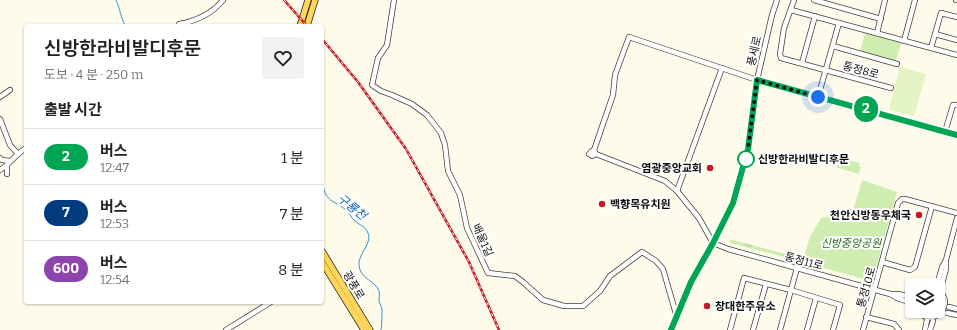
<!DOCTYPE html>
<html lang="ko">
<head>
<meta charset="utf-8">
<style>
  :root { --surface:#fff; --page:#f2f2f2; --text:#202124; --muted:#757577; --line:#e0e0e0 }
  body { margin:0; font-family:Bitter,"Noto Sans KR",serif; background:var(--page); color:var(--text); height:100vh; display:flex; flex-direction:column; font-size:15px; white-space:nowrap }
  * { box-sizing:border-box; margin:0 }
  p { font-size:13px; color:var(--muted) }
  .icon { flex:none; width:22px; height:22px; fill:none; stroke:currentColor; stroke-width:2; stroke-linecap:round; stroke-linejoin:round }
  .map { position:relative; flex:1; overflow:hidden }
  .sheet { position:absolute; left:24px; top:24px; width:300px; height:280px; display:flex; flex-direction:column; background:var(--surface); border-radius:4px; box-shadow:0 1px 3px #0004 }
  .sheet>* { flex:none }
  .badge { padding:0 8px; border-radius:13px; font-size:14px; line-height:26px }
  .tools { position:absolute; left:905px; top:278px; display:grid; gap:8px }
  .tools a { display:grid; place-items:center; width:40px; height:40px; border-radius:4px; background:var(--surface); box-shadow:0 1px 3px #0004; font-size:20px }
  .you { position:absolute; width:20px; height:20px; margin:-10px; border:3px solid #fff; border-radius:50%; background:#1a73e8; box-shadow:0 0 0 6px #1a73e833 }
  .map>.badge { position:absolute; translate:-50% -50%; box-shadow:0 0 0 2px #fff }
  h2 { padding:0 20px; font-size:15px; line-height:36px }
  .round { display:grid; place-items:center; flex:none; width:42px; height:42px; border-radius:4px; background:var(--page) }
  .summary { display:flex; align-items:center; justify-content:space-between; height:68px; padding:0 20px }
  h1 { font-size:19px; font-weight:600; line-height:30px }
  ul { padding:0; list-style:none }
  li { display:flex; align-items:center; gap:12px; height:56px; padding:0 20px; border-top:1px solid var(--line) }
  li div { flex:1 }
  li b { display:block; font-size:15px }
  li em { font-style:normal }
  li .badge { min-width:44px; font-weight:700; text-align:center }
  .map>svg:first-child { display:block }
  .grass { fill:url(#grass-tufts) }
  .park { fill:#d0edb1 }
  .pitch { fill:#e3f3c3 }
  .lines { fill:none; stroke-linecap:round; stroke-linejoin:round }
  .stream { stroke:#2a95d9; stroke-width:1 }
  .minor-casing { stroke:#3f3f3f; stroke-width:6 }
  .major-casing { stroke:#1d1d1d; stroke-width:7 }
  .minor { stroke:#fff; stroke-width:4.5 }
  .major { stroke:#ffd55a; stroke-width:5.5 }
  .rail-casing { stroke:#c71823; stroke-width:2.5 }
  .rail { stroke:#fff; stroke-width:1; stroke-dasharray:3; stroke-linecap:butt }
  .line-casing { stroke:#fff; stroke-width:9 }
  .line { stroke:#00a651; stroke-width:6 }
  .walk { stroke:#0c0c0c; stroke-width:4; stroke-dasharray:0 7.2 }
  .stop-dot { fill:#fff; stroke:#00a651; stroke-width:2 }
  .poi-dot { fill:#c71823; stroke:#fff; stroke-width:1.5 }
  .labels { text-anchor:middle; stroke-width:4; stroke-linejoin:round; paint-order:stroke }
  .street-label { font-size:11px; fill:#0c0c0c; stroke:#fff }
  .stop-label { font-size:11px; font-weight:bold; fill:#0c0c0c; stroke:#fff; text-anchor:start }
  .poi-label { font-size:11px; font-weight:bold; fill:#0c0c0c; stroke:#fff; text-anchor:end }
  .park-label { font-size:11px; font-style:italic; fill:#296817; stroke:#fff }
  .water-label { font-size:12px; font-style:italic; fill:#0b65a7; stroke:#fff }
</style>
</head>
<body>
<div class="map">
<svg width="957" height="330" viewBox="0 0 957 330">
  <defs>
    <pattern id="grass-tufts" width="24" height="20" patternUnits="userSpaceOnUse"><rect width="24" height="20" fill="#d0edb1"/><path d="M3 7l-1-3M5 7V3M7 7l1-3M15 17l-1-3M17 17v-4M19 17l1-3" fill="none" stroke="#b1ca97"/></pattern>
  </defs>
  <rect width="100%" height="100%" fill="#fffbea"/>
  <polygon class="grass" points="729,239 797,257 796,260 730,243"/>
  <g class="park">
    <polygon points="865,33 901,43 896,61 860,52"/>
    <polygon points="847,160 860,163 859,166 861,167 859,174 835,167"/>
    <polygon points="862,180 897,192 874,276 871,280 867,280 802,262 810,237 821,218 853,211"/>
  </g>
  <polygon class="pitch" points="900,67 926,74 914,116 889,110"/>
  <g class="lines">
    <g class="stream">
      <path d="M116 0C120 8 121 19 125 25L130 26"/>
      <path d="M322 184C328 204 331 198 346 210 350 213 351 218 355 221 359 225 365 226 367 231 374 243 358 253 359 265 359 278 377 282 379 291 380 293 379 297 379 300 379 303 381 305 382 309 382 314 382 324 381 330"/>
    </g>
    <defs>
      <g id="minor">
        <polyline points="394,0 387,45 378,58 372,85 381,91 392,95 412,104 427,115 441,133 445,145 448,171 460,195 467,228 488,273 515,276 523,282 543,300 564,306 583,306 600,291 610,276 642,252 656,261 663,269 676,314"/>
        <polyline points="794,0 784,28 780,54 781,58 891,88"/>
        <polyline points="814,0 881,19"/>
        <polyline points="956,0 957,0"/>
        <polyline points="791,10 839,23"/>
        <path d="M178 26 179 24C196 21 212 14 223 0"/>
        <polyline points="877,33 885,0"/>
        <polyline points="935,34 957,40"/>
        <polyline points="904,41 915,0"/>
        <polyline points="833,46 897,64"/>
        <polyline points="931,48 941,13 957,17"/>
        <polyline points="802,63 815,16"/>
        <polyline points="0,97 10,90"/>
        <polyline points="818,97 839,23 957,55"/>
        <polyline points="0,119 10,145 18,154"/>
        <polyline points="945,132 953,105 957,105"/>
        <polyline points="594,150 613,95 615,75 629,37 757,80 957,135"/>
        <polyline points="596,154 592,156 589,154 592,151 594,150 596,154 665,181 677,191 699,218 713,243 728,249 890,294 898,294 912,297"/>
        <polyline points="0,158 2,160 10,161"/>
        <polyline points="7,166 7,174"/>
        <path d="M0 170C10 164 16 154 26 148"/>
        <polyline points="677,191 722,68"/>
        <polyline points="882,262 910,270 915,267 932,206"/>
        <polyline points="937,285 942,267 946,260 957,218"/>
        <polyline points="940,291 946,269 946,262"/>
        <polyline points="890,294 897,298 912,303"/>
        <polyline points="949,307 957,309"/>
        <path d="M919 311C932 330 957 302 938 291"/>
        <polyline points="947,313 957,315"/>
        <polyline points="866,317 894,324 899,330"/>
        <polyline points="226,330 271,302"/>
        <polyline points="671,330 691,282 713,243 733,203 749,149 757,80 772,15 777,0"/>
        <polyline points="730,330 744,278 791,290 840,305 833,330"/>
        <polyline points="753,330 766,284"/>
        <polyline points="780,330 797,268"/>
        <polyline points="807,330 816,298"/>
        <polyline points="863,330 898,203 902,199 905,199 957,213"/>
        <polyline points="925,330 927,320"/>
        <polyline points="930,330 933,321"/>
      </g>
      <g id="major">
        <polyline points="300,26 308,0"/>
        <polyline points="307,26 315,0"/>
        <polyline points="322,251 370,330"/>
        <polyline points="322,262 364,330"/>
      </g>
    </defs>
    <use href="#minor" class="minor-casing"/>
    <use href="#major" class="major-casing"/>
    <use href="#minor" class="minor"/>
    <use href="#major" class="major"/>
    <defs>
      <g id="rail">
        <polyline points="284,0 307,26"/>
        <polyline points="322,39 358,82 406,149 469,262 499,330"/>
      </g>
    </defs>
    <use href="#rail" class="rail-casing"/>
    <use href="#rail" class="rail"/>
  </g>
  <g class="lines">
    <defs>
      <polyline id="line" points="671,330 691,282 713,243 733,203 748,149 757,80 957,135"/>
    </defs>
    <use href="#line" class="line-casing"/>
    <use href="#line" class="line"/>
    <polyline class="walk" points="746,159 748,149 757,80 818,97"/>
  </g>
  <circle class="stop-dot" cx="746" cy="159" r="8"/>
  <g class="poi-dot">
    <circle cx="710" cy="168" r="4"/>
    <circle cx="602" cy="204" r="4"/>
    <circle cx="919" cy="215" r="4"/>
    <circle cx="707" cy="306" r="4"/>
  </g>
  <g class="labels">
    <g class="street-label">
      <text transform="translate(754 51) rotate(-77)" y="4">풍세로</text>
      <text transform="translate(861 70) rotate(15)" y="4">통정8로</text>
      <text transform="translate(483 240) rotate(66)" y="4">배울1길</text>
      <text transform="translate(804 261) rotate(15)" y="4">통정11로</text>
      <text transform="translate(354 285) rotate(59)" y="4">광풍로</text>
      <text transform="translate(866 287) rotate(-74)" y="4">통정10로</text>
    </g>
    <g class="stop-label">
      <text x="758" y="163">신방한라비발디후문</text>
    </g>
    <g class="poi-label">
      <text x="702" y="172">염광중앙교회</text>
      <text x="610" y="208" text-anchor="start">백향목유치원</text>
      <text x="911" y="219">천안신방동우체국</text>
      <text x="715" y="310" text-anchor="start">창대한주유소</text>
    </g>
    <g class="park-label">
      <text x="851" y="247">신방중앙공원</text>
    </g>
    <g class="water-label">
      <text transform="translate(352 207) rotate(39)" y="4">구룡천</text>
    </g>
  </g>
</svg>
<div class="tools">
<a><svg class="icon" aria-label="layers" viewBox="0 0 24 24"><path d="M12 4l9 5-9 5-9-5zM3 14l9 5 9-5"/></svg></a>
</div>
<div class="you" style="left:818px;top:97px"></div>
<b class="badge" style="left:866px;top:109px;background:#00a651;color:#fff">2</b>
<section class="sheet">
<div class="summary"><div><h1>신방한라비발디후문</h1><p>도보 · 4 분 · 250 m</p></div><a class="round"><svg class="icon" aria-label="heart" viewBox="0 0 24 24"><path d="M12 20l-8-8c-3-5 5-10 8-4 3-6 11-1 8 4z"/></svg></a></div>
<h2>출발 시간</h2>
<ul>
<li><span class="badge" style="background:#00a651;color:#fff">2</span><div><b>버스</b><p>12:47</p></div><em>1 분</em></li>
<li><span class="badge" style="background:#003b80;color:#fff">7</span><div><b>버스</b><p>12:53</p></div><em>7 분</em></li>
<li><span class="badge" style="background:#8e44ad;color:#fff">600</span><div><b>버스</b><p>12:54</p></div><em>8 분</em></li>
</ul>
</section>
</div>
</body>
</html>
